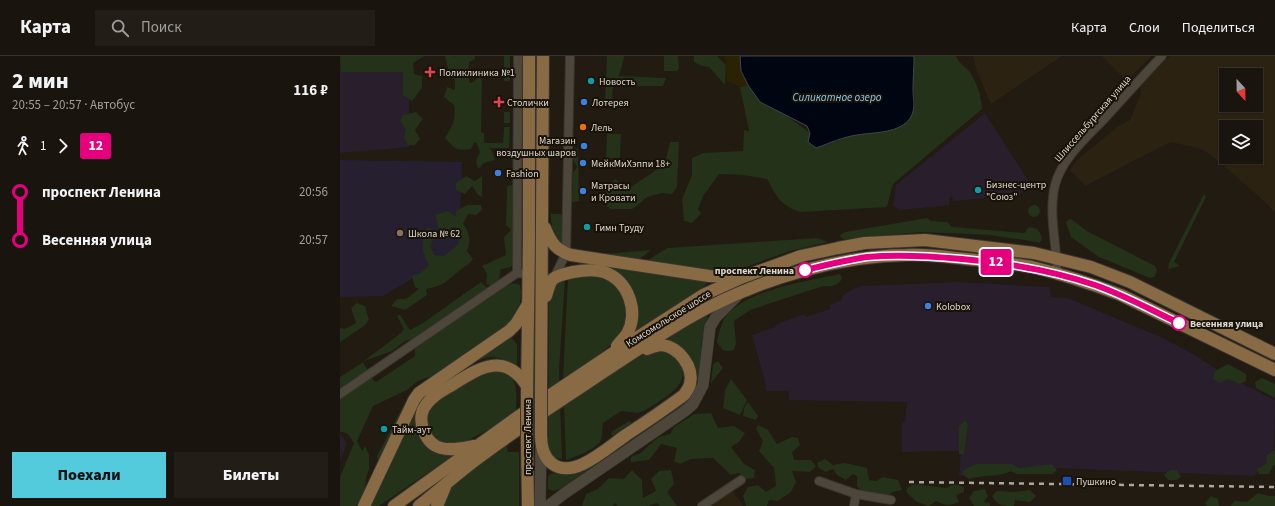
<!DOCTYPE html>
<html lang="ru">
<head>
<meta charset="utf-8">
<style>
  :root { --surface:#19140d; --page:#221d16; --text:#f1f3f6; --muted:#9f9e9d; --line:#37332e; --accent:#54cadd }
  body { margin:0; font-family:"Source Sans 3",sans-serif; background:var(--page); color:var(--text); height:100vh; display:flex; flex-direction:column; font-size:15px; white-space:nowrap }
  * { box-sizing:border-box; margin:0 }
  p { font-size:13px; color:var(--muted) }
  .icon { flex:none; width:22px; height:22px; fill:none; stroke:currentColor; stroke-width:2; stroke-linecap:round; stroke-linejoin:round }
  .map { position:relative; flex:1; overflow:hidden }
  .drawer { display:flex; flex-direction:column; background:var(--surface); width:340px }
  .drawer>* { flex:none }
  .badge { padding:0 8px; border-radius:3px; font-size:14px; line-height:26px }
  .needle { width:26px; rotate:158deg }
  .fabs { position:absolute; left:879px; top:12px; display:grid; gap:8px }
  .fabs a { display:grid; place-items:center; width:44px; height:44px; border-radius:0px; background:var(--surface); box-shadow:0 1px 3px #0004,0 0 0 1px var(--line); font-size:20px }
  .map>.badge { position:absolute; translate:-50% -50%; box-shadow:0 0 0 2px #fff }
  .legs { display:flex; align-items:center; gap:6px; height:44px; padding:0 12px; font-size:13px }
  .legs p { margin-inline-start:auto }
  .summary { display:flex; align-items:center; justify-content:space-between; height:68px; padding:0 12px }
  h1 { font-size:22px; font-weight:800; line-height:30px }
  .cta { display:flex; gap:8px; margin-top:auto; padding:8px 12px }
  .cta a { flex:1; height:46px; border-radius:0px; background:var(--accent); color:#111; font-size:16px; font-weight:800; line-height:46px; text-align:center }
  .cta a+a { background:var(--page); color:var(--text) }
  ul { padding:0 12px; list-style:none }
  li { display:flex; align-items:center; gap:14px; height:48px; font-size:15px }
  li i { display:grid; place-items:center; width:6px; height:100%; margin:0 5px; background:currentColor }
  li i::after { content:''; width:10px; height:10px; margin:-5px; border:3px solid; border-radius:50%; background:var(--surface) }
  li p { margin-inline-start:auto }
  li:first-child i { background:linear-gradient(#0000 50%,currentColor 0) }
  li:last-child i { background:linear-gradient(currentColor 50%,#0000 0) }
  header { display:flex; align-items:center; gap:24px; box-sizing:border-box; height:56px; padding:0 20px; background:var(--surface); border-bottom:1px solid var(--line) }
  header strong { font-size:19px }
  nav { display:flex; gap:22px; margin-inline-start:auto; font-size:14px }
  .search { width:280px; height:36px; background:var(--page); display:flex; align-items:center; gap:10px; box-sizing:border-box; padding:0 14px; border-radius:0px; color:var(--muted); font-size:15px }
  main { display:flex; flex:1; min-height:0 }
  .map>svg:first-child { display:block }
  .commercial { fill:#291e2c }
  .built { fill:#2c2212; fill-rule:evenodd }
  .education { fill:#261f2f }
  .green { fill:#233218 }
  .sand { fill:#2a2202 }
  .water { fill:#000611; stroke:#42454b }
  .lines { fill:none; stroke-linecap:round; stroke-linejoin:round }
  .minor-casing { stroke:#39342f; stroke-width:10 }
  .secondary-casing { stroke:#39342f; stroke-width:12 }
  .primary-casing { stroke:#39342f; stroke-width:14 }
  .minor { stroke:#4d463a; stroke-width:8 }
  .secondary { stroke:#4d463a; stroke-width:11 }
  .primary { stroke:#886b45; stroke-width:12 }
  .rail { stroke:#ada7a0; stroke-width:2.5; stroke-dasharray:5 5; stroke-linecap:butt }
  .primary-bridge-casing { stroke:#39342f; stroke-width:14; stroke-linecap:butt }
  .primary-bridge { stroke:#886b45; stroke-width:12 }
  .line-1-casing { stroke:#fff; stroke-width:9 }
  .line-1 { stroke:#e6007e; stroke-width:6 }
  .health-dot { fill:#e0444e; stroke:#181208; stroke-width:1.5 }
  .culture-dot { fill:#0f9aa8; stroke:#181208; stroke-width:1.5 }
  .shop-dot { fill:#3f7fe0; stroke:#181208; stroke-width:1.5 }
  .food-dot { fill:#e8710a; stroke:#181208; stroke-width:1.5 }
  .education-dot { fill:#8d6e63; stroke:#181208; stroke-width:1.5 }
  .stop-1-dot { fill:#fff; stroke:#e6007e; stroke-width:2 }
  .transit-dot { fill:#1a4fb4; stroke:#181208; stroke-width:1.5 }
  .labels { text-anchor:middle; stroke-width:4; stroke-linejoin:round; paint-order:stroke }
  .poi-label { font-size:10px; fill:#ddd8d2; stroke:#181208; text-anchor:start }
  .street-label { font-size:10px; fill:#ddd8d2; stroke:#181208 }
  .stop-label { font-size:10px; font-weight:bold; fill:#ddd8d2; stroke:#181208; text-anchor:end }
  .water-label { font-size:11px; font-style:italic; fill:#8bcaed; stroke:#181208 }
</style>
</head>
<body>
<header>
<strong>Карта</strong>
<div class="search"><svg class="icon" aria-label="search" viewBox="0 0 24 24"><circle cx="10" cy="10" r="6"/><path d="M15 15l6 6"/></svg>Поиск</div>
<nav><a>Карта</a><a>Слои</a><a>Поделиться</a></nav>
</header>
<main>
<section class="drawer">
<div class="summary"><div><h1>2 мин</h1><p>20:55 – 20:57 · Автобус</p></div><b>116 ₽</b></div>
<div class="legs"><svg class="icon" aria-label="walk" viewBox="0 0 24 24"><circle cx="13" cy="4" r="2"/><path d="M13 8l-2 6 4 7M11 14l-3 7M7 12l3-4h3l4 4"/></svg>1<svg class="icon" aria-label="forward" viewBox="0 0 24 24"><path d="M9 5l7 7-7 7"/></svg><b class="badge" style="background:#e6007e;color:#fff">12</b></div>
<ul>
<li><i style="color:#e6007e"></i><b>проспект Ленина</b><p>20:56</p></li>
<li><i style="color:#e6007e"></i><b>Весенняя улица</b><p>20:57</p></li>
</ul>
<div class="cta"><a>Поехали</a><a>Билеты</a></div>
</section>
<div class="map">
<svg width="935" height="450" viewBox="0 0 935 450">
  <rect width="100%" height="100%" fill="#211b11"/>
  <g class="commercial">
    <polygon points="0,0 69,0 69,91 0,97"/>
    <polygon points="645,57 691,129 679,139 613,145 612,140 609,142 609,149 560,154 553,150 556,129"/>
    <polygon points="618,226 709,231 711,241 728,242 823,282 858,301 887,320 935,344 934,399 914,420 717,412 619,420 621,395 562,396 562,366 565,366 567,346 449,344 449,335 426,335 425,326 412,279 435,271 437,268 464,258 466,261 490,253 490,249 502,244 502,240 513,233 522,230"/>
    <polygon points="0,377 7,388 0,405"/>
  </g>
  <g class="built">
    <polygon points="633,0 722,0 651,48 637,16"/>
    <polygon points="762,0 811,0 787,25"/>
    <path d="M830 0H935V157L922 143 870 98 858 92 830 86 745 130 730 114 737 104 777 71 790 64 801 38V29ZM886 19H916V49H886ZM886 71H916V101H886Z"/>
    <polygon points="391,433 403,450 365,450"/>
  </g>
  <polygon class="education" points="0,104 122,106 120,161 122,193 43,240 0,241"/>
  <g class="green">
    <polygon points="0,0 84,0 73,7 74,18 82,20 82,32 72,45 63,39 63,16 1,16"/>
    <path d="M105 0H114L115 2V0H135V3L129 6V26L132 27 139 21 142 23 141 76 144 77V87H163L164 71H170L169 92H149L152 95 155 104 144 107 138 113 136 105 140 96 136 86 134 87 131 93C116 95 115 93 105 82 113 69 116 65 114 49L104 41 107 31 115 34V24L109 17Z"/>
    <rect x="164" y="0" width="6" height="25"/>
    <polygon points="267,0 284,0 283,6 279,20 326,22 323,30 273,30 272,44 269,51 265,49"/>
    <polygon points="324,0 338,0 339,13 337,15 324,15"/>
    <polygon points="354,0 377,0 386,9 385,29 369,11 362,10 354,6"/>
    <path d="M571 0H616C618 6 622 8 626 12 635 20 642 41 642 53L553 128 547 151 460 156C441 150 436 140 427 123L403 119 379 118 363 140 358 153 361 157 352 167 344 165 342 143 352 119V102L363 97 403 95 404 74 409 75 400 31 408 29 420 46 447 60 470 77 477 92 511 80 544 75 575 48Z"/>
    <polygon points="180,38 184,38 182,205 180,205 179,200 171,211 161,213 159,223 152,230 146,228 147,218 142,210 166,199 164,181 171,174 166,169 167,130 173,129 179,144"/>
    <polygon points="76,56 83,63 75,74 80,83 75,89 68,89 64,82 66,74 60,65 63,59"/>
    <rect x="164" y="56" width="6" height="11"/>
    <polygon points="267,78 281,78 280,102 266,102"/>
    <polygon points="330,86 339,86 337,131 332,138 322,137 307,141 298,149 292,153 270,153 266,149 266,130 276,123 285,135 325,108"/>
    <polygon points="238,92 239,145 232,146 233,117 237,111 232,102 232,95"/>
    <polygon points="126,120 135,125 142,120 142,141 138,139 132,130 125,138 116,134 116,127"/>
    <polygon points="864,138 866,141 863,147 834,206 840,210 828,213 829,207"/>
    <circle cx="694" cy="155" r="6"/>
    <path d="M127 149H141L142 154 136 159 128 158 123 168C130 176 131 185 127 195L133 203C128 210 125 210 119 215 105 226 106 229 86 233L87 239 65 254 51 250 57 243H66L79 233 75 231 72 220 81 217 89 209C81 196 81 186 87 172H91L95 180 90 190 94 199 104 200 119 188 117 172 112 171 108 183 102 180 98 170 95 159 108 155 116 161V155Z"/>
    <path d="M211 158H223V189C212 181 211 170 211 158Z"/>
    <path d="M587 162 591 165 607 166 612 171 685 177 687 173 690 171 697 173C701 178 703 180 700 187L697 186 650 179 581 176 504 183 501 182 500 179 505 176Z"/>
    <path d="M731 163 747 175 815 210C818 215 817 217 814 221L810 222 759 201 731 181 726 167 728 164Z"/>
    <polygon points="477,182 488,186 450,195 389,217 305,206 327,192"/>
    <polygon points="311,194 298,204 264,198"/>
    <polygon points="239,203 367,224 368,226 364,230 292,278 291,233 238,209"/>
    <path d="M500 218 502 222C499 230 491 231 483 230L410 254 394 265 396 287 394 294C384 297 382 294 377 286 379 278 381 266 386 260 408 233 467 225 500 218Z"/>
    <polygon points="240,219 265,221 283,237 288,258 283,275 278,282 254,303 223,322 228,222"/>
    <path d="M225 223 219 314 222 403 215 402 208 391 209 242C211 232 216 227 225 223Z"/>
    <path d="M141 226 147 232 145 244C154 238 169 223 180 229L181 236 180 247 176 258 171 265 130 295 92 320 78 325 67 334 33 350 17 385 22 395 25 390 29 399V414L26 422 25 435 16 450H0V421L14 387C10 381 8 375 0 376V321L23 306 34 325 36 326 75 300V292L81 287 73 283 65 285 52 295 24 305 61 277 64 273 58 262V259H60L70 274 83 267Z"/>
    <polygon points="17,247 25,250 29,264 24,270 0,286 0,272 5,273 16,267 11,252"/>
    <path d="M365 259 368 261 362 284 358 327 355 337 346 347 220 433 213 435 208 433V421L210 418 219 416H238L335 351 354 311C347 294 340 289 323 284Z"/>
    <path d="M167 281 172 282 177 288V309C168 306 161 301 151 301 134 302 102 329 87 339L79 378 115 398 39 450H29L77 345Z"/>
    <path d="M318 295C328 296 337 299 341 308 352 330 319 345 304 355L298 357 281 355 263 367C262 372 263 381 260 386 254 394 235 401 226 404L224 347 268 318 309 296Z"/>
    <polygon points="378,305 383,312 371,327 373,308"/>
    <polygon points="888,308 906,318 906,325 900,328 888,323 880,327 873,323 875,315"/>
    <path d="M151 310C156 313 165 315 169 319 179 327 176 345 176 357L155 370 119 389H104L87 375V354L95 344Z"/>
    <polygon points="922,322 935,328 935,342 916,332 915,326"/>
    <polygon points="391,323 407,344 400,359 383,352 385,334"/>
    <polygon points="408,346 418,360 416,364 403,360 404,352"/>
    <polygon points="66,349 40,404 37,402 37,400 63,350"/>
    <polygon points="371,357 378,372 394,370 405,377 399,386 391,391 404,408 415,414 414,422 405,423 399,417 391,419 373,402 351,403 340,408 334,405 337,392 321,388 309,404 291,406 291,401 301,397 309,389 319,381 330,378 334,371 354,358"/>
    <polygon points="289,365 292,367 272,380 271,376"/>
    <polygon points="625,365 628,368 624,398 619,398 619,370"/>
    <polygon points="418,369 428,374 437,388 452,381 458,382 460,389 452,396 454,404 471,404 476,410 470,416 452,415 456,426 451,436 438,445 429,444 427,450 406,450 403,440 408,431 418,429 426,436 436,430 434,412 419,395 423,385 416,373"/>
    <polygon points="166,387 168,396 179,396 179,450 101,450 109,432"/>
    <polygon points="935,394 935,409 933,410 929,418 919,418 917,413 926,408 927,399"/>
    <polygon points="485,403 493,409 505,407 527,412 529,424 536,425 543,421 558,424 562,434 553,436 544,442 525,441 517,430 517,420 513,418 506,424 497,419 493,413 486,416 479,412 477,407"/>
    <path d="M636 408H672L679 412 712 408 717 414 713 418H677L671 415C657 422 643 418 629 423L622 418 624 414Z"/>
    <polygon points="292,414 302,424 303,442 316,435 311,423 319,415 331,414 334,428 327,436 337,450 320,450 317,447 307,450 278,450 275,447 273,450 242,450 246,438 258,433 269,422 284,423"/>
    <polygon points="830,414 837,414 841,421 837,424 828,424 824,419"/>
    <path d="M575 428 606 432 615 428 624 431V436L616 439 619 446C609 450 606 450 596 445L589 450 577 446 566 436 568 431Z"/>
    <polygon points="645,433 648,440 644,446 650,447 650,450 634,450 629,442 634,435"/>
    <path d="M690 434 696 440 690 446 675 444 674 450C661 450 659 450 652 440L657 435 675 436Z"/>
    <polygon points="918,437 929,440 935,440 935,450 890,450 895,445 907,446"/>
    <polygon points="871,440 878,443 879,450 867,450 865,447"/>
  </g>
  <polygon class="sand" points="385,0 400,0 401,15 408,29 400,31 387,25"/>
  <path class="water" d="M400 0H574C574 11 573 22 573 34 573 43 576 51 571 61 560 78 534 76 517 79 503 81 490 87 476 92L468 86 470 77 467 70 420 46 408 29 401 15Z"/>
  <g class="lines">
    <defs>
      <g id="minor">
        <polyline points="177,217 178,0"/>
        <path d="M717 217C717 188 708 158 715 129 722 102 747 81 766 61 784 41 803 20 822 0"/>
        <polyline points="214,222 226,197 230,0"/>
        <polyline points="0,338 177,217 189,218"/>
        <polyline points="479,425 516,438 551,444"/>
        <polyline points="362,450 401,424"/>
        <polyline points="514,450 516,438"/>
      </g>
      <g id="secondary">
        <polyline points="200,450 201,390"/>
        <polyline points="208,450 225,437 345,355 353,348 363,329 370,271 376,261 399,238"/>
      </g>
      <g id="primary">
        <path d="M205 172C211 187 216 194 231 199L369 220 400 221"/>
        <path d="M206 240C208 235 209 227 213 223 218 219 228 217 233 216 244 214 254 213 264 216 289 225 299 256 287 278 284 282 280 286 277 290"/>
        <polyline points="201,329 203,0"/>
        <polyline points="187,339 189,183 189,0"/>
        <path d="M201 379C201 405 217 420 243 408 258 401 272 389 286 379 306 366 325 353 344 339 346 336 349 332 350 328 354 311 339 291 322 289 317 289 312 291 307 293"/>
        <polyline points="187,387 188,450"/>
        <path d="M134 390C123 392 112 395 101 392 85 388 77 365 84 352 90 341 102 335 112 329 139 312 165 295 187 330"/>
        <polyline points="24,450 74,344 79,337 169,275 176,268 188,248"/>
        <polyline points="54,450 176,362 270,299 363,239 403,221 461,200 498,192 525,187 585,184 694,197 751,211 790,226 935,298"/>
        <path d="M79 450C99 434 117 418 137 403 175 374 216 348 256 321 293 297 330 271 369 251 429 221 499 200 567 199 587 198 606 201 626 203 648 205 670 207 692 211 722 218 752 228 781 239L935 314"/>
        <polyline points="97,450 105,431"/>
      </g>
    </defs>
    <use href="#minor" class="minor-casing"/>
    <use href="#secondary" class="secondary-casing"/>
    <use href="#primary" class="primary-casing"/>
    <use href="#minor" class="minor"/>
    <use href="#secondary" class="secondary"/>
    <use href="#primary" class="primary"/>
    <polyline class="rail" points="569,426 935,431"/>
    <defs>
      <g id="primary-bridge">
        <polyline points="201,379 201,329"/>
        <polyline points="187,387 187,339"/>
      </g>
    </defs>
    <use href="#primary-bridge" class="primary-bridge-casing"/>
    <use href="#primary-bridge" class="primary-bridge"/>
  </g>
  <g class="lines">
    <defs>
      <path id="line-1" d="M465 214C486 209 506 204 527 201 559 198 590 200 622 203 668 207 711 214 755 229 784 239 811 254 839 267"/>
    </defs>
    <use href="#line-1" class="line-1-casing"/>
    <use href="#line-1" class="line-1"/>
  </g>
  <g class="health-dot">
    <path d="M88 10h4v4h4v4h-4v4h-4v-4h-4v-4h4z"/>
    <path d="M157 40h4v4h4v4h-4v4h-4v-4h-4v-4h4z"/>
  </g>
  <g class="culture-dot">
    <circle cx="251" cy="25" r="4"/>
    <circle cx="638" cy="134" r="4"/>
    <circle cx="247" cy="171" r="4"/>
    <circle cx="44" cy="373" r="4"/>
  </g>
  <g class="shop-dot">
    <circle cx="244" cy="46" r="4"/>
    <circle cx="244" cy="90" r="4"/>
    <circle cx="243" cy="107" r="4"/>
    <circle cx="158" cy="117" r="4"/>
    <circle cx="243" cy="135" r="4"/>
    <circle cx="588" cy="250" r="4"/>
  </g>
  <circle class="food-dot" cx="243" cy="71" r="4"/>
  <circle class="education-dot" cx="60" cy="177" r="4"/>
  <g class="stop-1-dot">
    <circle cx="465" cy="214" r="7"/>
    <circle cx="839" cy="267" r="7"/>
  </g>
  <rect class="transit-dot" x="722" y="420" width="10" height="10" rx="2"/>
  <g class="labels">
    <g class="poi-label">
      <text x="99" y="20">Поликлиника №1</text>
      <text x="259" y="29">Новость</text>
      <text x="167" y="50">Столички</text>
      <text x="252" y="50">Лотерея</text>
      <text x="251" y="75">Лель</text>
      <text x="236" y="88" text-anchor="end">Магазин<tspan x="236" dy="12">воздушных шаров</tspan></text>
      <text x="251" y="111">МейкМиХэппи 18+</text>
      <text x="166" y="121">Fashion</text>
      <text x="646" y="132">Бизнес-центр<tspan x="646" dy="12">"Союз"</tspan></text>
      <text x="251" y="133">Матрасы<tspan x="251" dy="12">и Кровати</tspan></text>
      <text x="255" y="175">Гимн Труду</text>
      <text x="68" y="181">Школа № 62</text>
      <text x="596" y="254">Kolobox</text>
      <text x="52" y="377">Тайм-аут</text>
      <text x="736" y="429">Пушкино</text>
    </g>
    <g class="street-label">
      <text transform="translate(752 62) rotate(-49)" y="4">Шлиссельбургская улица</text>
      <text transform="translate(328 262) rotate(-32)" y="4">Комсомольское шоссе</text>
      <text transform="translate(187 381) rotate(-90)" y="4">проспект Ленина</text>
    </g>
    <g class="stop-label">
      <text x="454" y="218">проспект Ленина</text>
      <text x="850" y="271" text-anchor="start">Весенняя улица</text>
    </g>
    <g class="water-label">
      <text x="497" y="45">Силикатное озеро</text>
    </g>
  </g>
</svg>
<div class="fabs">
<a><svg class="needle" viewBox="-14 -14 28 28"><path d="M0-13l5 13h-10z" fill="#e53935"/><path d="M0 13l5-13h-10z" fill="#9f9e9d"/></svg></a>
<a><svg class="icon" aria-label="layers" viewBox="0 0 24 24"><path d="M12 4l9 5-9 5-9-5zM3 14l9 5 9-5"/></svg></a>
</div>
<b class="badge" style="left:656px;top:206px;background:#e6007e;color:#fff">12</b>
</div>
</main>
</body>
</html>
